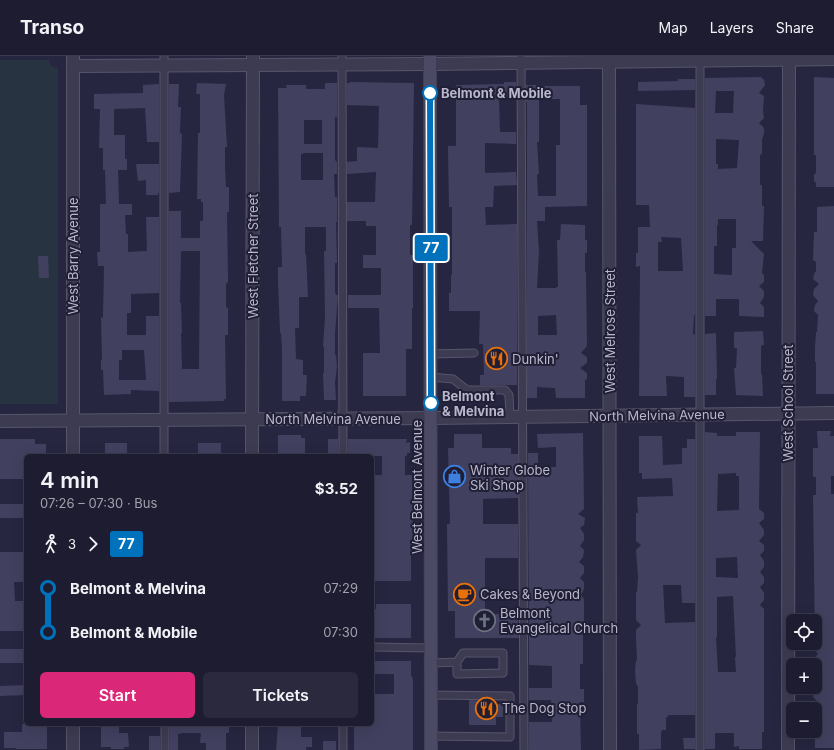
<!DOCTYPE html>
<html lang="en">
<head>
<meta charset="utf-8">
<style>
  :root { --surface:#1d1c31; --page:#2a293d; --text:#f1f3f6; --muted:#a0a1ab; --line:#3b3a4d; --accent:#db2777 }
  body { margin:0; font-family:Inter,sans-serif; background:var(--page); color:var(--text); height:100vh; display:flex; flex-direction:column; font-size:15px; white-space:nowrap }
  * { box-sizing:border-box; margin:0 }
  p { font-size:13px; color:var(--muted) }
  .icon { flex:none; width:22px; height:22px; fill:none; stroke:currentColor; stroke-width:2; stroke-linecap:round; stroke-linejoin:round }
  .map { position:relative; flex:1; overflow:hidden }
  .side { position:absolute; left:24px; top:398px; width:350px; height:272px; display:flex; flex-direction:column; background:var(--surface); border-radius:6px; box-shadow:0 4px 16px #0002,0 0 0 1px var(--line) }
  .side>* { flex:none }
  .badge { padding:0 8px; border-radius:3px; font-size:14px; line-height:26px }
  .fabs { position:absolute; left:786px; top:558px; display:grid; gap:8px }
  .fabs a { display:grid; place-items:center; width:36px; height:36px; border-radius:6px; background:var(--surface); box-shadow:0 4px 16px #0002,0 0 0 1px var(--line); font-size:20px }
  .map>.badge { position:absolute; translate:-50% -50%; box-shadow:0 0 0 2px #fff }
  .legs { display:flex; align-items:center; gap:6px; height:44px; padding:0 16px; font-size:13px }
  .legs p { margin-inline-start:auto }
  .headline { display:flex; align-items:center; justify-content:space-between; height:68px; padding:0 16px }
  h1 { font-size:22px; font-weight:600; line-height:30px }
  .action { display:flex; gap:8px; margin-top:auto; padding:8px 16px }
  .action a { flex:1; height:46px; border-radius:6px; background:var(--accent); color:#fff; font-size:16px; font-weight:600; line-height:46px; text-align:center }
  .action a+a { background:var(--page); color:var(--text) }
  ul { padding:0 16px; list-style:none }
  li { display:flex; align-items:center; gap:14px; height:44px; font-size:15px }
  li i { display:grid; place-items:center; width:6px; height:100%; margin:0 5px; background:currentColor }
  li i::after { content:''; width:10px; height:10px; margin:-5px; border:3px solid; border-radius:50%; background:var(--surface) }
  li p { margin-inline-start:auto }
  li:first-child i { background:linear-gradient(#0000 50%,currentColor 0) }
  li:last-child i { background:linear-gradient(currentColor 50%,#0000 0) }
  header { display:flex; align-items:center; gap:24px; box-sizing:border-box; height:56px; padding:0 20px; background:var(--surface); border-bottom:1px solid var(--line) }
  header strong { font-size:19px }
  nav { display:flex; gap:22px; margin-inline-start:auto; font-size:14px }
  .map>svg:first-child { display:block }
  .green { fill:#283342 }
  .building { fill:#41405f; fill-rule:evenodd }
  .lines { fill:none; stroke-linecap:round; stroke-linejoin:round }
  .lane-casing { stroke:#57556b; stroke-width:9 }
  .street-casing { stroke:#57556b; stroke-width:14 }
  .secondary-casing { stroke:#424157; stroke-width:14 }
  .lane { stroke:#3c3b51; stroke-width:7 }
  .street { stroke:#3c3b51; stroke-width:12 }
  .secondary { stroke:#4b4964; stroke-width:12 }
  .line-1-casing { stroke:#fff; stroke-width:9 }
  .line-1 { stroke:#0072bc; stroke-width:6 }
  .stop-1-dot { fill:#fff; stroke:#0072bc; stroke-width:2 }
  .labels { text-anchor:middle; stroke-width:4; stroke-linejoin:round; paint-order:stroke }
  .stop-label { font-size:13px; font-weight:bold; fill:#b9b7cb; stroke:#201f36; text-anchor:start }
  .street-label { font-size:13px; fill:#b9b7cb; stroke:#201f36 }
  .poi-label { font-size:13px; fill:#b9b7cb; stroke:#201f36; text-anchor:start }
</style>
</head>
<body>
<header>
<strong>Transo</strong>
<nav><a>Map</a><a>Layers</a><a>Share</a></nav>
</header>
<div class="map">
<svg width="834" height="694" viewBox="0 0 834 694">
  <rect width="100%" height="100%" fill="#272641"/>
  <polygon class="green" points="0,4 49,4 51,10 58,12 58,348 0,348"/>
  <g class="building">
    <path d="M761 21 764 24 765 29 759 37 764 40 763 54 764 62 759 67 764 72V77L762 84V99L760 98V129H762V150H764L763 185H751L764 198 762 217 764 219V226L759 230 764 235V241L760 247 764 251V261L739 260V243H716V260H705V22ZM716 35H734L733 57H715ZM716 83 739 84 737 112 718 113V108H716ZM718 163H736V192H732V219L714 218V190H717V169H718Z"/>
    <polygon points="814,21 834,22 834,131 816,131 816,127 814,125 814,119 816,117 816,99 814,99"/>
    <polygon points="678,23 695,23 695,34 638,35 638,26 678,25"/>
    <polygon points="350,26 414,27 412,169 410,169 410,199 413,199 413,252 412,252 412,293 406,293 406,340 363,340 363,297 380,297 379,252 348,252 348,239 381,239 381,212 363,212 363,199 376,199 376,170 366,170 366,165 347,165 347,146 375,146 376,116 347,118 347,106 357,105 357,91 378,92 379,50 347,49 347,27 350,27"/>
    <polygon points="504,26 516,26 516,42 499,41 500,76 516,76 516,88 485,87 485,117 516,116 517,129 494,130 493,151 485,151 486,169 517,168 517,329 480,329 480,319 484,319 483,288 479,288 480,255 449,255 449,237 451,237 451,219 452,219 452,151 449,151 448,90 456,90 456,29 504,28"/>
    <path d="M197 27 226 28 224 39 227 91H225V112L226 131H229V156H227L228 220V226L226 228V251L228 252V279H225L226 343H224V345L169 346V155H181V182H200V165H203V146H201V143H197L198 77H200V38H196ZM181 195H200L199 313H182L181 277H182L181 247H180Z"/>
    <path d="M325 27H337V61H335V104L337 106V118H334L335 141H337V166H336L337 207H335V236L336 239H338L335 277V299H336L337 310 335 327 336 344H324L323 318 324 316V291H323L325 261 324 195H326V171H305V198H306L308 241H299V272H295L296 303 303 304V319H307L306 340H300V345H282V293L281 277H280L278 224V211H282L281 171H279L278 32H287L286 29H306V33H325ZM304 64H322V88H304ZM303 97H323V124H301V98H303Z"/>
    <path d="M159 28V86H147L145 52 114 53V79H125V103H127V114H118L119 148H132V159H125L126 178H128V196L146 195 147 194 146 161H159V237L131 238V257H127V279H146V260H159V335L131 334V338L104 339 103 314H101V304H102L101 261 103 262 104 210H98L97 196H100V148H106L105 114H103V92H99L100 53H94V38L143 37V29ZM122 294H144L146 324H119V304H122Z"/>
    <polygon points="169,28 179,28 178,51 181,51 180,77 182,78 180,136 169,137"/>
    <path d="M526 29H539V30H580V49H587V150L545 151V165H537L539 196 537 232H556V231H558L557 184H560L561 168 585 169V184H587V197H585V216H586L587 290 581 297 587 301V307L580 312 587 317V323L585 324V342H556L555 332 537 331V342H527V46H526ZM539 43H560V89H556V140H538L537 118H539L537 86H539ZM556 259 557 279H538V260Z"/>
    <path d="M636 48 695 52V259H694L693 278H695V341H684V321L666 320 667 340H639L640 210 636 211V197H638V171H650L649 149H636ZM661 181 681 182 683 215H658V186H662Z"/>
    <polygon points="136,108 159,108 159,137 158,137 158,139 146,139 146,124 138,125"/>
    <polygon points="834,150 834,338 816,338 816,306 815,306 815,292 816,276 817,276 818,259 814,255 815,249 818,245 813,239 814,233 819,228 813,223 814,218 816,215 816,206 813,204 814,176 817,176 817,151"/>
    <polygon points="38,200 48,200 49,222 39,222"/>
    <polygon points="763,275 764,289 762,289 761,291 761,318 762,318 763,340 736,339 734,312 736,312 737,292 734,292 734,277 735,276"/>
    <polygon points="716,277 717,323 716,323 716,339 705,339 705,278"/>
    <polygon points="817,375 831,375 830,380 834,380 834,420 831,420 831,438 834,438 834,692 815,692 815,649 818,646 813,641 814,635 815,634 815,609 807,609 818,598 809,587 815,587 813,439 816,439 816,421 813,421 813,392 818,392"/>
    <path d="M705 376 717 377V380H736V376H760L759 453 764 457V463L759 467 764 474V479L759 485 764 489V495L760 499 764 505V511L760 516 764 521V527L760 531 764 537V544L760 549 764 553V676H762V693H739V690L734 691V677H715V693H705ZM736 417V420H739V454L717 455 718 418ZM737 501 738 522 716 521V502ZM733 540 736 601H735L736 616H718L716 581H717V541Z"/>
    <polygon points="583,377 584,453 578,458 585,462 584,469 580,472 584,478 584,484 580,490 584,494 583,501 579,506 584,510 584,517 580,522 584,526 584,533 581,539 584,543 584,565 583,566 583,608 580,608 580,633 584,633 584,646 580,646 581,694 529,694 529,666 552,666 551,644 529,644 529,632 552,632 552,610 529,609 528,397 538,397 538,411 556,411 556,391 538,392 537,378"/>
    <polygon points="454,378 482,378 482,392 511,392 511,398 518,398 518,442 483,443 483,468 518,468 518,502 485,502 485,558 518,558 519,582 455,582 455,555 448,555 447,468 450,468 448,392 454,392"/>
    <polygon points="278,379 301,379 301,382 305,382 305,400 278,400"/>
    <polygon points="639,380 662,380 663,409 682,408 682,392 687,392 687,383 695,383 695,547 682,547 681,529 663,529 665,567 695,566 695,659 668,659 668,661 666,661 666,674 662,674 661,677 661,693 639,694 639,678 637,678 637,648 638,648 638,631 636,627 635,614 636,605 637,604 636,580 636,574 641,569 636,564 636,536 637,536 638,521 636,494 641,489 636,485 636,457 638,457 637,441 673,440 672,422 642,423 642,417 639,417"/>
    <polygon points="0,383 35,383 35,388 46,388 46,400 26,400 26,423 0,423"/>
    <rect x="328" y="383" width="10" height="17"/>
    <polygon points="348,383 407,383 406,387 410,386 410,397 407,397 407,400 405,400 405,419 412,419 413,497 411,497 411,525 372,525 372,419 382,419 382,400 348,400"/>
    <rect x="105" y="387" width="22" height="13"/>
    <rect x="198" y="387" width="23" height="13"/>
    <rect x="0" y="448" width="26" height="14"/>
    <polygon points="0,496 26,496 26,526 14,526 15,545 26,545 26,575 0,575"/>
    <polygon points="376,548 411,548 411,582 372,582 372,553 376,553"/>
    <rect x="0" y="593" width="26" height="14"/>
    <polygon points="372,605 411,605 411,620 412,620 413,625 413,694 354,694 354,668 372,668 372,638 394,638 394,618 372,618"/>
    <polygon points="26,629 26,639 0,640 0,630"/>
    <polygon points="469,644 496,645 496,648 503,648 503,661 496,661 496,669 469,669"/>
    <polygon points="22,668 47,668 47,693 16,693 16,692 4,692 4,676 22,676"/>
    <polygon points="101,668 119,668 119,677 128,677 129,691 124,691 124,693 111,693 111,691 101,691"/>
    <polygon points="170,668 229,668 229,677 226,677 226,694 206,694 206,687 200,687 201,677 183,677 178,678 178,694 170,694"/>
    <polygon points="278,668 301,668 301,681 312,681 312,691 306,691 306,694 276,694"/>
    <rect x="149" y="680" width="11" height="14"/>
    <polygon points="683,682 695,682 695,693 684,693"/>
    <rect x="323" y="685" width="13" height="9"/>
  </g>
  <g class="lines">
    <defs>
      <g id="lane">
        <polyline points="164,0 164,400"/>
        <polyline points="342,0 343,400"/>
        <polyline points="521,0 524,694"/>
        <polyline points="700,2 700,694"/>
        <polyline points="431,298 474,297"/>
        <polyline points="431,321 453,323 467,334 505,334 509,339 510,361"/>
        <polyline points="372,591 431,592"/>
        <polyline points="431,607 457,606 457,618 503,617 503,597 463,597 457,606"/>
        <polyline points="431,639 510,640 510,681 431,680"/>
        <polyline points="165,668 165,694"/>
        <polyline points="343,668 343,694"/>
      </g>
      <g id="street">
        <polyline points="73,0 73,400"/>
        <polyline points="609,0 610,694"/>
        <polyline points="73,10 430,8 834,3"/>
        <polyline points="0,365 431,362 834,357"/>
        <polyline points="252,400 253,0"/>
        <polyline points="73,668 73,694"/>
        <polyline points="252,694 252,668"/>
        <polyline points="788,694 789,0"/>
      </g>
      <polyline id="secondary" points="430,0 431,694"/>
    </defs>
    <use href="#lane" class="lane-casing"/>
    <use href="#street" class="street-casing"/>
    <use href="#secondary" class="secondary-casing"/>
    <use href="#lane" class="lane"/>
    <use href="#street" class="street"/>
    <use href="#secondary" class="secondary"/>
  </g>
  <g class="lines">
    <defs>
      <polyline id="line-1" points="430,37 431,347"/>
    </defs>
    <use href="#line-1" class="line-1-casing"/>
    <use href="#line-1" class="line-1"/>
  </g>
  <defs>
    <symbol id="restaurant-ring" viewBox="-11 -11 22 22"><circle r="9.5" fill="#201f36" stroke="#e8710a" stroke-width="1.5"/><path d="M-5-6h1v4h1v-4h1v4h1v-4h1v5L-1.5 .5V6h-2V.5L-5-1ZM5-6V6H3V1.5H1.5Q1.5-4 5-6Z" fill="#e8710a"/></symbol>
    <symbol id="shop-ring" viewBox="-11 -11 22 22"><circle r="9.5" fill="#201f36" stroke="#3f7fe0" stroke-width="1.5"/><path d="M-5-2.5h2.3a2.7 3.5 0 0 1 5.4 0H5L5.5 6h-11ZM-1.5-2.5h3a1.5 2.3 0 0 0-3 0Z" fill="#3f7fe0"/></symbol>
    <symbol id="cafe-ring" viewBox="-11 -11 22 22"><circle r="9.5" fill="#201f36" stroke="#e8710a" stroke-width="1.5"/><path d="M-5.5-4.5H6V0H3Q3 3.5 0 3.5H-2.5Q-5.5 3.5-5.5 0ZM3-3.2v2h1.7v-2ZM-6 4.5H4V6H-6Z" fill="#e8710a"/></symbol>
    <symbol id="church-ring" viewBox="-11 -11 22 22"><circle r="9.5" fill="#201f36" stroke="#6b7280" stroke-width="1.5"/><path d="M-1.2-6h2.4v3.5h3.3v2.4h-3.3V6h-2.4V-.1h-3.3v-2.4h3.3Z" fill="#6b7280"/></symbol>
  </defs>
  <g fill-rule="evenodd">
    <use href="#restaurant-ring" x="484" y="290" width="25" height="25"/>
    <use href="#shop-ring" x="442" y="408" width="25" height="25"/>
    <use href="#cafe-ring" x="452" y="526" width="25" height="25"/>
    <use href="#church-ring" x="472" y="552" width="25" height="25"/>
    <use href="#restaurant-ring" x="474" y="640" width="25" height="25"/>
  </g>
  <g class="stop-1-dot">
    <circle cx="430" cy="37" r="7"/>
    <circle cx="431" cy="347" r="7"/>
  </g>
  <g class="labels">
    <g class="stop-label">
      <text x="441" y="42">Belmont &amp; Mobile</text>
      <text x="442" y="345">Belmont<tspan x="442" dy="15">&amp; Melvina</tspan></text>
    </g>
    <g class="street-label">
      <text transform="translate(73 200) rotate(-90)" y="5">West Barry Avenue</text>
      <text transform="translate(253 200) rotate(-90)" y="5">West Fletcher Street</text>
      <text transform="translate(610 275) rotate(-90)" y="5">West Melrose Street</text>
      <text transform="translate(788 347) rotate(-90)" y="5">West School Street</text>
      <text transform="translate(657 359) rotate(-1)" y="5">North Melvina Avenue</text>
      <text x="333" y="368">North Melvina Avenue</text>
      <text transform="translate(417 431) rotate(-90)" y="5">West Belmont Avenue</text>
    </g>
    <g class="poi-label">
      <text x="512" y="308">Dunkin'</text>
      <text x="470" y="419">Winter Globe<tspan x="470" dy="15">Ski Shop</tspan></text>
      <text x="480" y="543">Cakes &amp; Beyond</text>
      <text x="500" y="562">Belmont<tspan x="500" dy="15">Evangelical Church</tspan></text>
      <text x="502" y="657">The Dog Stop</text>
    </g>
  </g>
</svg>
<div class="fabs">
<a><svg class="icon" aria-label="locate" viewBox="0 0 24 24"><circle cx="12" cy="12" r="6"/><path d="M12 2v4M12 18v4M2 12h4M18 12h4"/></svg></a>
<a>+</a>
<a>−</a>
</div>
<b class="badge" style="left:431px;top:192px;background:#0072bc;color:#fff">77</b>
<section class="side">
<div class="headline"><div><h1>4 min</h1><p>07:26 – 07:30 · Bus</p></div><b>$3.52</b></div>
<div class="legs"><svg class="icon" aria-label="walk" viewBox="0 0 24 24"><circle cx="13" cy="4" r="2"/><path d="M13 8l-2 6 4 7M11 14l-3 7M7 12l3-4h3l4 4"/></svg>3<svg class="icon" aria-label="forward" viewBox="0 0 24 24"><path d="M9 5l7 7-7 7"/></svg><b class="badge" style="background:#0072bc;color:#fff">77</b></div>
<ul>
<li><i style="color:#0072bc"></i><b>Belmont &amp; Melvina</b><p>07:29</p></li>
<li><i style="color:#0072bc"></i><b>Belmont &amp; Mobile</b><p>07:30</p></li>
</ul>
<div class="action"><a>Start</a><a>Tickets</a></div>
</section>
</div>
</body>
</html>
